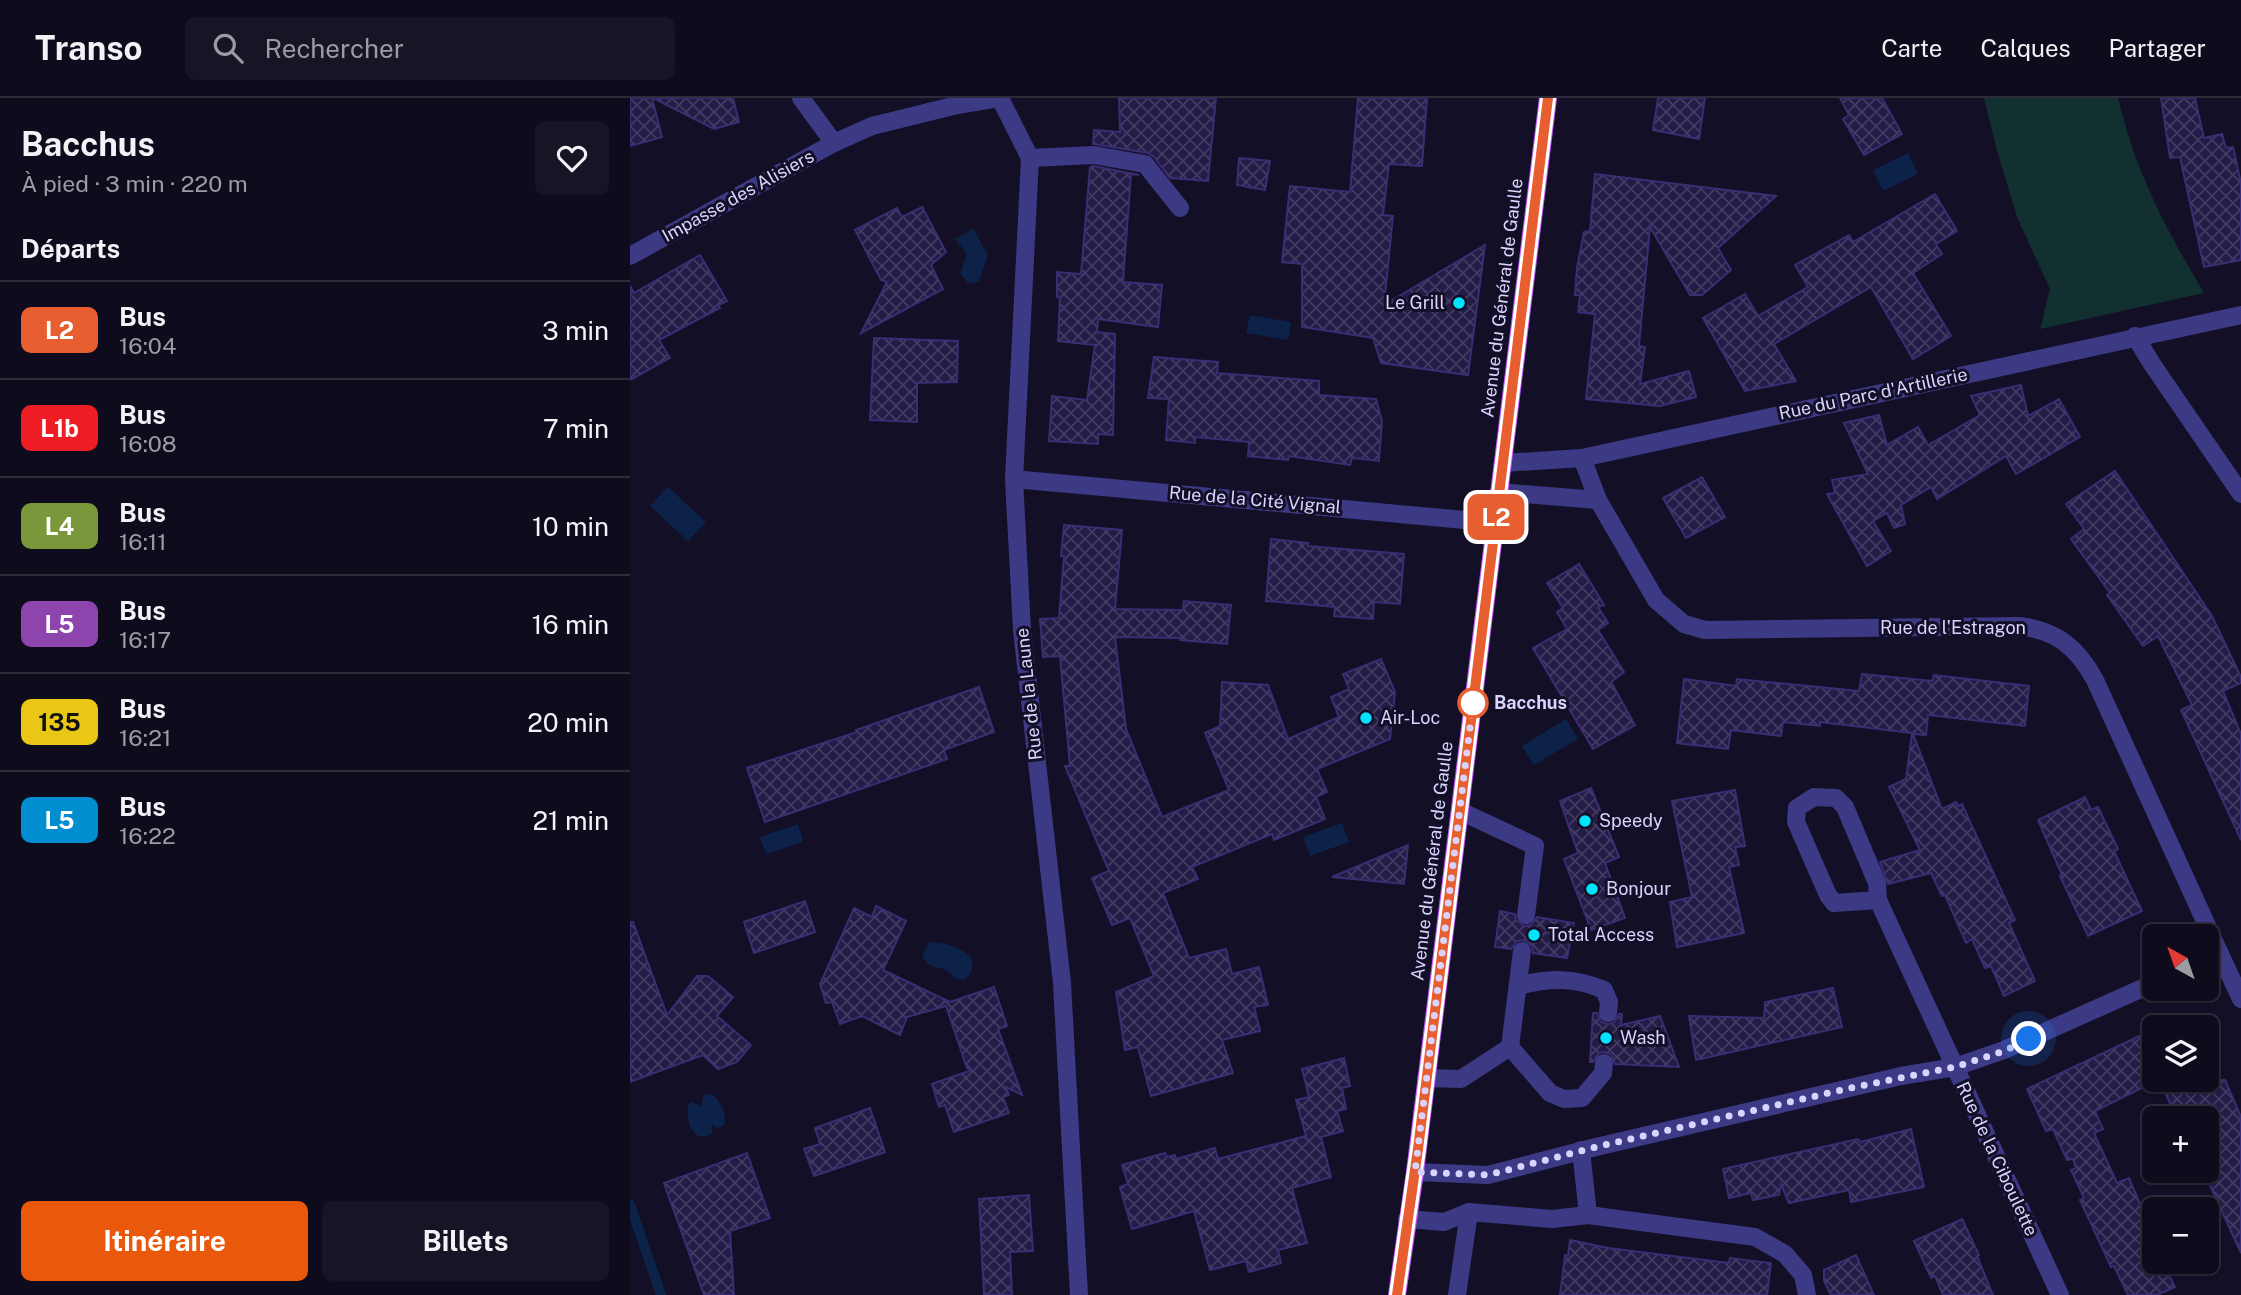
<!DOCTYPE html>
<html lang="fr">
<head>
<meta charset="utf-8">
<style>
  :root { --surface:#0e0b1c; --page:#171425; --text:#f1f3f6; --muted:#9b9ba3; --line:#2e2b3b; --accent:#ea580c }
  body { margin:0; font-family:"Public Sans",sans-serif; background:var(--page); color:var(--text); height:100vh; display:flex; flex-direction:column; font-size:26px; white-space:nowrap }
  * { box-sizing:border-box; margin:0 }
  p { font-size:23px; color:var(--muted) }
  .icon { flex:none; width:38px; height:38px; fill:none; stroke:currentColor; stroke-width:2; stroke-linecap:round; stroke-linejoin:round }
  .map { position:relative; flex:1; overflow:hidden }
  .panel { display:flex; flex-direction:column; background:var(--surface); width:630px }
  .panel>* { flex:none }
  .badge { padding:0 14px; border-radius:10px; font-size:24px; line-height:46px }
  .needle { width:46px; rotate:320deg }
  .buttons { position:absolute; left:1512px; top:826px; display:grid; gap:14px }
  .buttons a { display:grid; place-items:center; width:77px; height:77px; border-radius:10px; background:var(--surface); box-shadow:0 2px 5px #0004,0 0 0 2px var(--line); font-size:35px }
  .you { position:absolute; width:35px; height:35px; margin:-18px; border:5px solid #fff; border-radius:50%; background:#1a73e8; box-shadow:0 0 0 10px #1a73e833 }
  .map>.badge { position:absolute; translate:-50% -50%; box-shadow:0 0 0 4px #fff }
  h2 { padding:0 21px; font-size:26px; line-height:63px }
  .round { display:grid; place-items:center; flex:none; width:74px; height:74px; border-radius:10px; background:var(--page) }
  .overview { display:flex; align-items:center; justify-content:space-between; height:119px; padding:0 21px }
  h1 { font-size:33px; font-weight:700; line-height:52px }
  .cta { display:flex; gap:14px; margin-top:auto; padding:14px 21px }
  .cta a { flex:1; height:80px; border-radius:10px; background:var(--accent); color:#fff; font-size:28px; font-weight:700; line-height:80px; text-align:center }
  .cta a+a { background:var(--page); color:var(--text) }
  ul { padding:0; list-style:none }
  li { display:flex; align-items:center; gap:21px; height:98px; padding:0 21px; border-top:2px solid var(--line) }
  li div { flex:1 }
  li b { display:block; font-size:26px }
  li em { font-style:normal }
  li .badge { min-width:77px; font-weight:700; text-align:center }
  header { display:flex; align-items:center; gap:42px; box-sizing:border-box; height:98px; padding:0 35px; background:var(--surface); border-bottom:2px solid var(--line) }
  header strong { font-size:33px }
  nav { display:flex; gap:38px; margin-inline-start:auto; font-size:24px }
  .search { width:490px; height:63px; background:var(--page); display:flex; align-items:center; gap:18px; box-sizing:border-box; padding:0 24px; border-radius:10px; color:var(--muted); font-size:26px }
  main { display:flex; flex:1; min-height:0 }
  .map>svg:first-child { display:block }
  .green { fill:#12302f }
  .water { fill:#0c2248 }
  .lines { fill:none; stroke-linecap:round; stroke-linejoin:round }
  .stream { stroke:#0c2248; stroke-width:10 }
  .building { fill:url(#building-cross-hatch); stroke:#3b2d73; stroke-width:2 }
  .lane { stroke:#3d3a85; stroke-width:18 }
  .street { stroke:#3d3a85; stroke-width:18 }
  .primary { stroke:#c25bff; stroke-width:18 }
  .line-casing { stroke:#fff; stroke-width:16 }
  .line { stroke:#e75e30; stroke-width:10 }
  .walk { stroke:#d9d4ff; stroke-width:7; stroke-dasharray:0 12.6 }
  .poi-dot { fill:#00e5ff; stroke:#130f26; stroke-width:2.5 }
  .stop-dot { fill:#fff; stroke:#e75e30; stroke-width:3.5 }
  .labels { text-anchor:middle; stroke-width:6; stroke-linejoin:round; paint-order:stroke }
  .street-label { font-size:18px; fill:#d9d4ff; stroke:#130f26 }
  .poi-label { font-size:18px; fill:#d9d4ff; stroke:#130f26; text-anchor:start }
  .stop-label { font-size:18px; font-weight:bold; fill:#d9d4ff; stroke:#130f26; text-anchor:start }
</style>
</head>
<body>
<header>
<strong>Transo</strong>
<div class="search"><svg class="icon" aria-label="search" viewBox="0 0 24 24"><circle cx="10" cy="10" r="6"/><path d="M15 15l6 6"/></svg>Rechercher</div>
<nav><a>Carte</a><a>Calques</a><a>Partager</a></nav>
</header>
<main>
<section class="panel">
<div class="overview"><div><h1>Bacchus</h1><p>À pied · 3 min · 220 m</p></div><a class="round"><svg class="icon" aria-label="heart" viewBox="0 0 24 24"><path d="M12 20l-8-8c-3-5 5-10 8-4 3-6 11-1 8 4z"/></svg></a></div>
<h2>Départs</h2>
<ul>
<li><span class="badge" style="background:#e75e30;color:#fff">L2</span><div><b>Bus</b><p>16:04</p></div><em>3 min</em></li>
<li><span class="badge" style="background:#ee1c25;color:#fff">L1b</span><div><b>Bus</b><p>16:08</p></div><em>7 min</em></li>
<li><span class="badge" style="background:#7a973b;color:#fff">L4</span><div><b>Bus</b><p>16:11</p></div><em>10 min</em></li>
<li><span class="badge" style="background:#8e44ad;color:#fff">L5</span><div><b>Bus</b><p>16:17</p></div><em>16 min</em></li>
<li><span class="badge" style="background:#eac616;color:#111">135</span><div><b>Bus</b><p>16:21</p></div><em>20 min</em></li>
<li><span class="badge" style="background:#008ed0;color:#fff">L5</span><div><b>Bus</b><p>16:22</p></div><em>21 min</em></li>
</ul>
<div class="cta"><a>Itinéraire</a><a>Billets</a></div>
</section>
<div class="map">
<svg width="1611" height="1197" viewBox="0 0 1611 1197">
  <defs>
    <pattern id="building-cross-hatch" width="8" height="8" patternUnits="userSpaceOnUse" patternTransform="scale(1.75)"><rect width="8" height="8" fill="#241b47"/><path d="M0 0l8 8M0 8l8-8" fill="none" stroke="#433b63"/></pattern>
  </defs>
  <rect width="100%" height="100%" fill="#130f26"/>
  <path class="green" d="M1354 0H1488C1506 75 1535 129 1574 195L1410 231 1420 191 1387 119 1368 56Z"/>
  <g class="water">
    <polygon points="1278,55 1288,76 1253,93 1243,72"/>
    <polygon points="343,131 358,157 349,184 338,185 330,175 337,156 325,141"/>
    <polygon points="620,217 661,224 658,242 616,235"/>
    <polygon points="38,389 76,424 58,443 20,408"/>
    <polygon points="936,621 948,641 904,667 892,648"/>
    <polygon points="712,725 719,744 680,758 673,739"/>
    <polygon points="168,726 173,744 136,756 130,739"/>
    <path d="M300 844C322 845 359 857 335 882L326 881C311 862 300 877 292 857Z"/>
    <path d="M77 996 84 997C91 1007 98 1016 94 1028L87 1030 82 1026V1036C63 1047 54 1021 59 1006L63 1004 71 1009 73 998Z"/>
  </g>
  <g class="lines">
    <polyline class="stream" points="0,1106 31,1197"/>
  </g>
  <g class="building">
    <polygon points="0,0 22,0 32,39 0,48"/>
    <polygon points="23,0 103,0 109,24 84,31"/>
    <polygon points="489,0 586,0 578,83 540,80 524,59 518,55 463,46 464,32 490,34"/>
    <polygon points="728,0 797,0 792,68 759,66 753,117 763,118 754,207 855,147 838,277 751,265 743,240 672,229 672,166 652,164 660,88 720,94"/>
    <polygon points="1028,0 1075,0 1069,41 1023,32"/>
    <polygon points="1210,0 1252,0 1272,36 1234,57 1213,21 1219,17"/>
    <polygon points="1531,0 1565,0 1574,40 1592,36 1596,50 1603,49 1611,85 1611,162 1574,169 1550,59 1540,60"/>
    <polygon points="609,60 640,63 635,92 607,87"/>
    <polygon points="463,68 509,77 501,76 493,184 532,187 528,229 468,221 467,234 485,236 483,337 468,336 468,346 419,343 422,298 457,302 465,247 428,243 430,200 427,199 427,174 451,176 460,69"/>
    <polygon points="965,76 1146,98 1088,150 1101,172 1072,197 1060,197 1020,129 1009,248 1015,249 1010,286 1059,273 1066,299 1030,308 956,301 965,216 948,214 950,197 945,197 947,170 954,134 960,133"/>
    <polygon points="1305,96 1327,133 1306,146 1312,156 1283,175 1321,238 1283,261 1241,189 1144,246 1166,283 1115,293 1073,220 1115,196 1128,218 1178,189 1165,167 1219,137 1223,144"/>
    <polygon points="292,109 316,154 301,167 313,191 231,235 257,184 251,182 225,132 267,110 272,119"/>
    <polygon points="70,157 97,203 88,207 90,210 29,242 40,260 0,282 0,188 4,195"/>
    <polygon points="244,240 328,243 327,284 287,285 287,324 240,322"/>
    <polygon points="524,259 588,264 587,275 689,283 689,297 746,301 752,323 749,363 722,360 720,367 659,358 658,362 618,358 619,344 565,339 565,345 536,342 539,301 518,300"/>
    <polygon points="1391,287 1398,318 1429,301 1450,339 1386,376 1376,358 1307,401 1301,389 1271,407 1275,426 1264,430 1257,415 1243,423 1261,453 1237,468 1197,396 1205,395 1202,382 1238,376 1214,325 1249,317 1257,347 1288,329 1298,347 1350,317 1341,298"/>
    <polygon points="1485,373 1582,518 1611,579 1611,585 1593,593 1611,636 1611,742 1551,612 1562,607 1528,538 1513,548 1477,497 1480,495 1441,441 1454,431 1436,406"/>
    <polygon points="1072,379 1095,419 1056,440 1033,400"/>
    <polygon points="434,427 492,432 485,511 553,512 554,503 601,507 597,546 550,542 550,540 485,539 496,631 532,719 599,692 575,635 590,628 592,584 638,587 658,641 709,619 701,599 719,591 713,576 751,561 765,594 760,641 687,671 697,694 686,699 695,721 644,742 642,736 562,769 568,781 533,795 559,860 596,851 602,876 629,869 638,907 624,909 630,933 592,942 603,975 521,998 508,949 495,952 486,894 524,878 500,820 482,827 462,780 479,773 435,668 440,668 430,558 413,559 410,521 429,520 434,458 431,458"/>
    <polygon points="641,441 678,445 678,448 774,456 770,506 744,504 743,521 704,518 705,509 636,503"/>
    <polygon points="949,466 974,507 968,509 978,525 968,532 994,574 981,584 1005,627 963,651 903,550 937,531 927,514 933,510 917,485"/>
    <polygon points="1232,576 1302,583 1304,577 1399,588 1395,628 1298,617 1296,637 1283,636 1312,711 1326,704 1328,708 1332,706 1385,822 1379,825 1405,883 1374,898 1361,868 1355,870 1342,841 1336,845 1315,797 1312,798 1301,775 1258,786 1250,764 1290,752 1259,689 1276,681 1282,635 1190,624 1190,628 1153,624 1151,638 1101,632 1098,651 1047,645 1054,581 1106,588 1107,581 1229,593"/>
    <polygon points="349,589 364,634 314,652 317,661 135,724 117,670 227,634 226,632"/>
    <polygon points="961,690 989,759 975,765 995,820 961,832 934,761 948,755 930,703"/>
    <polygon points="1105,692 1115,748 1105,749 1109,767 1099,769 1114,835 1047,849 1040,804 1062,799 1042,703"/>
    <polygon points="1455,699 1461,712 1468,709 1488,751 1484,753 1512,813 1458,838 1430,778 1432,777 1408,722"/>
    <polygon points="778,747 774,786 702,779"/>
    <polygon points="175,803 185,834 124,855 114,824"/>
    <polygon points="246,808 276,823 253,872 320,904 364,889 377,928 368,931 392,997 376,989 379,997 373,999 379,1015 324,1034 315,1007 309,1009 302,986 342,972 337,970 316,908 277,919 270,937 232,918 210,926 202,904 196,905 190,886 224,810 242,819"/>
    <polygon points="870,813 885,816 886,822 894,828 901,827 907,819 944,825 937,860 903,855 902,848 894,842 887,843 881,851 865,849"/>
    <polygon points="0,824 3,824 37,917 67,878 78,878 103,899 87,918 121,947 107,964 88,971 73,957 0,984"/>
    <polygon points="1203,890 1212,929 1066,962 1059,918 1134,920 1135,904"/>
    <polygon points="963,915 967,915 971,924 978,926 983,925 989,916 992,916 991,927 1030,918 1049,969 985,966 981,956 974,954 969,955 963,964 960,964"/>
    <polygon points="1524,931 1524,984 1465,1013 1473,1031 1464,1035 1487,1085 1499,1080 1521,1132 1518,1134 1524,1147 1524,1164 1532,1164 1545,1189 1527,1197 1498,1197 1484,1168 1481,1169 1450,1102 1454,1100 1441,1072 1446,1070 1443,1061 1437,1062 1423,1031 1416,1033 1397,991"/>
    <polygon points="714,960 720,988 712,990 716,1011 707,1013 713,1033 691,1039 701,1079 662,1090 677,1145 648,1152 651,1165 619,1174 616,1163 580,1172 564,1113 502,1131 490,1089 498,1086 492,1067 535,1055 537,1059 545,1057 546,1061 585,1050 588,1061 676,1038 666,1002 679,999 672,971"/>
    <polygon points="1529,982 1595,982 1611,1019 1611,1155 1577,1081 1577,1020 1547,1020"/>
    <polygon points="240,1010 255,1054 184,1078 174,1051 190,1046 185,1030"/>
    <polygon points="1281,1031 1294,1089 1221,1104 1219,1092 1159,1105 1151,1086 1149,1097 1123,1102 1121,1095 1099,1100 1093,1071 1228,1041 1230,1044"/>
    <polygon points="117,1055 140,1120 100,1133 104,1197 74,1197 34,1085"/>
    <polygon points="399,1097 403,1153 380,1154 382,1197 354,1197 349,1101"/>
    <polygon points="1332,1121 1349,1157 1347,1158 1363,1197 1313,1197 1305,1178 1301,1180 1284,1143"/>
    <polygon points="940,1142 978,1150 1099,1165 1100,1160 1141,1165 1137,1197 930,1197 935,1157 938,1158"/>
    <polygon points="1226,1157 1244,1197 1201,1197 1194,1183 1194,1172"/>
  </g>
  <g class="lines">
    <g class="lane">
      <polyline points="400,60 464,57 515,66 550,110"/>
      <polyline points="1505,238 1522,266 1611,396"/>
      <polyline points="830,713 905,748 896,817"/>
      <path d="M888 888C919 880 945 879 974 892L979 904 978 915"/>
      <polyline points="880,949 920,995 934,1001 952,1000 973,975 974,965"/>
      <polyline points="796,980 831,981 880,949 892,853"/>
      <polyline points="777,1121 814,1124 839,1114 922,1121 958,1117"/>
      <polyline points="827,1197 839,1114"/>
    </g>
    <g class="street">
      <polyline points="171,0 204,45"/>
      <polyline points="370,0 400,60 384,381 392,532 432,885 449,1197"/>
      <polyline points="0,158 204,45 242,28 327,7 369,0"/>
      <path d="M952 360 968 402 1026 502 1054 526 1075 532 1389 528C1427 533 1447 549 1465 582L1590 856"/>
      <polyline points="873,365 952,360 1611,217"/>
      <polyline points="384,381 835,422 866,422"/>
      <polyline points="869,394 968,402"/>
      <polyline points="1248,802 1204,805 1198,797 1166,724 1167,710 1184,699 1206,700 1215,709 1247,785 1248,802 1325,969 1374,952 1524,885"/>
      <polyline points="1577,862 1590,856 1611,901"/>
      <polyline points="951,1052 958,1117 1125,1139 1155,1156 1173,1177 1177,1197"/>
      <polyline points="785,1074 858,1077 966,1049 1271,978 1325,969 1430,1197"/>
    </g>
    <polyline class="primary" points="767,1197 785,1074 918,0"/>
  </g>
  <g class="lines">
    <defs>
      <polyline id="line" points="767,1197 788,1051 918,0"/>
    </defs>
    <use href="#line" class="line-casing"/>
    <use href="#line" class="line"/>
    <polyline class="walk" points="843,605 785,1074 858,1077 966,1049 1220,990 1325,969 1374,953 1399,941"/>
  </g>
  <g class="poi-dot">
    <circle cx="829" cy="205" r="7"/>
    <circle cx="736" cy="620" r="7"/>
    <circle cx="955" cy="723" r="7"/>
    <circle cx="962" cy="791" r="7"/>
    <circle cx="904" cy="837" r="7"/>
    <circle cx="976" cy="940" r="7"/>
  </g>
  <circle class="stop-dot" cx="843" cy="605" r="14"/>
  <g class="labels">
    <g class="street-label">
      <text transform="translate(108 98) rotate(-29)" y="6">Impasse des Alisiers</text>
      <text transform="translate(872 200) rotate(-83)" y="6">Avenue du Général de Gaulle</text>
      <text transform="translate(1243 296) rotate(-12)" y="6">Rue du Parc d'Artillerie</text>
      <text transform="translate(625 402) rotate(5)" y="6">Rue de la Cité Vignal</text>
      <text x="1323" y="536">Rue de l'Estragon</text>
      <text transform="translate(399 596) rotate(-96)" y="6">Rue de la Laune</text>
      <text transform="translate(802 763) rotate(-83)" y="6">Avenue du Général de Gaulle</text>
      <text transform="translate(1367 1061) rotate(65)" y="6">Rue de la Ciboulette</text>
    </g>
    <g class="poi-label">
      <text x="815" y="211" text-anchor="end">Le Grill</text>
      <text x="750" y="626">Air-Loc</text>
      <text x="969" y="729">Speedy</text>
      <text x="976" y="797">Bonjour</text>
      <text x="918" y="843">Total Access</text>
      <text x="990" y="946">Wash</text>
    </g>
    <g class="stop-label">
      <text x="864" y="611">Bacchus</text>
    </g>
  </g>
</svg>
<div class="buttons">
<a><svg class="needle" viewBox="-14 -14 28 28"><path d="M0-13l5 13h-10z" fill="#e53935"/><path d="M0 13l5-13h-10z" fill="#9b9ba3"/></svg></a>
<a><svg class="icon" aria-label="layers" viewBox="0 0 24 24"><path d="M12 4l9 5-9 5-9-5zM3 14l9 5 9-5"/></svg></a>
<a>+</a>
<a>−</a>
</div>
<div class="you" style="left:1399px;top:941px"></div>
<b class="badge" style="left:866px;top:419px;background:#e75e30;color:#fff">L2</b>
</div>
</main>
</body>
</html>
